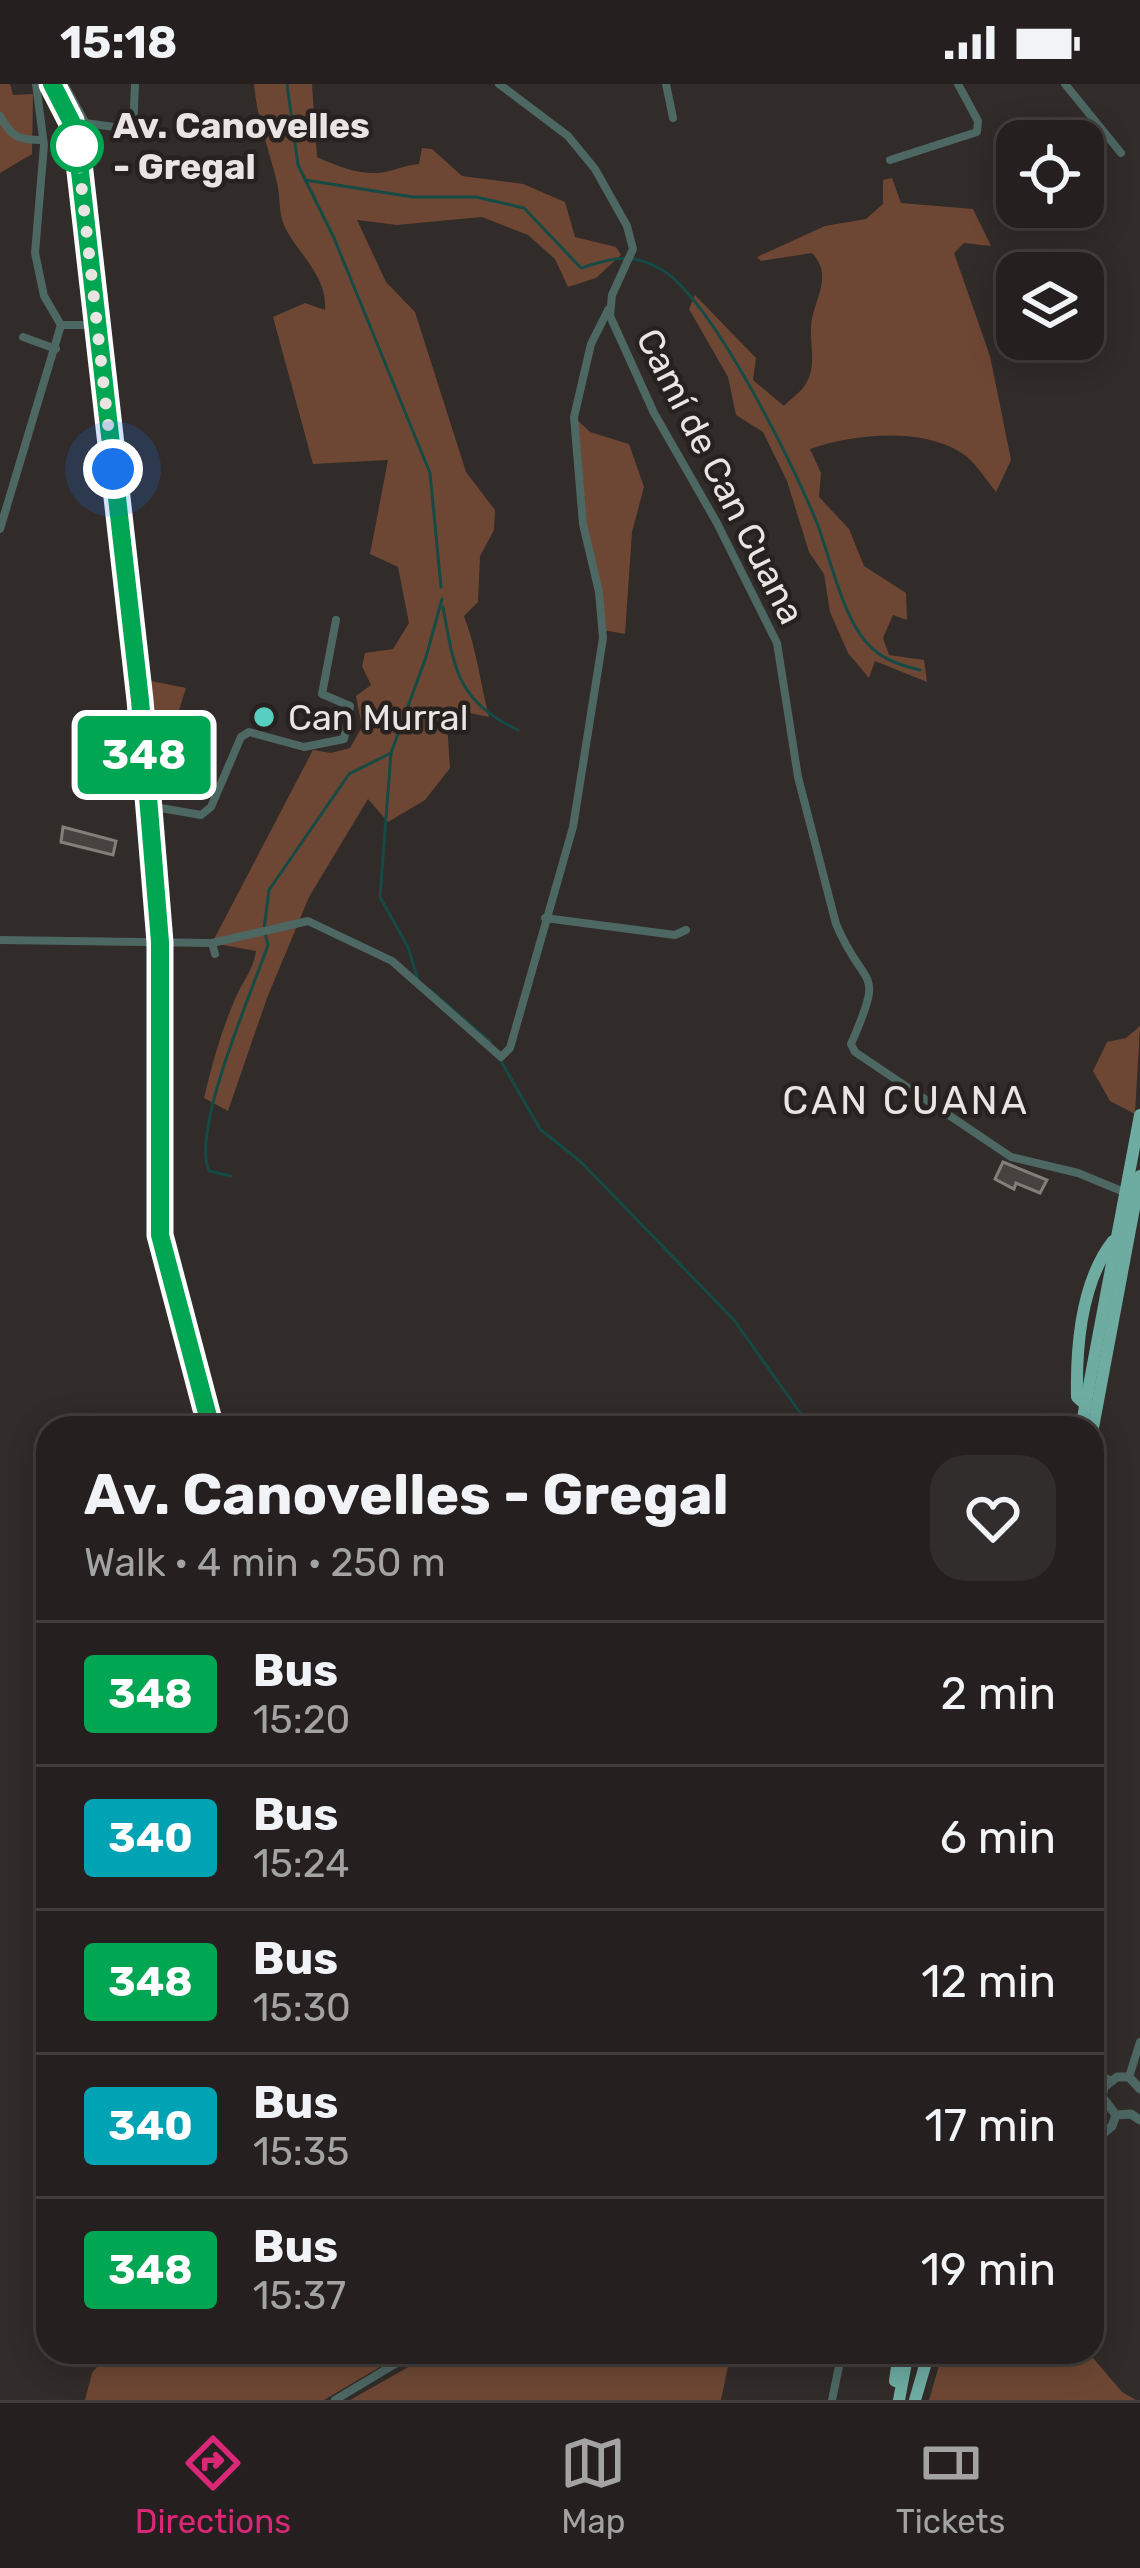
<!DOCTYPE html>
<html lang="en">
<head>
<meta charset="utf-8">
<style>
  :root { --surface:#25201f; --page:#312d2c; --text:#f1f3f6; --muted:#a3a3a4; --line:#423e3d; --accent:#db2777 }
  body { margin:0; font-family:Rubik,sans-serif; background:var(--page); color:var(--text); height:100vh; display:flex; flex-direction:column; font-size:45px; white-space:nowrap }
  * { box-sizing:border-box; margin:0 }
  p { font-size:39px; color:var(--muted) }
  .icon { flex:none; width:66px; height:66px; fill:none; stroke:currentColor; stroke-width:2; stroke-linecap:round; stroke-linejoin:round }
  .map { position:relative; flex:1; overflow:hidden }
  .sheet { position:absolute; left:36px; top:1332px; width:1068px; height:948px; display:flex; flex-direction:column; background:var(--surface); border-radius:36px; box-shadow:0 6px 30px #0003,0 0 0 3px var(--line) }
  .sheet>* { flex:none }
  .badge { padding:0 24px; border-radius:9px; font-size:42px; line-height:78px }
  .controls { position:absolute; left:996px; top:36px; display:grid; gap:24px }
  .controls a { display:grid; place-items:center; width:108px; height:108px; border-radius:24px; background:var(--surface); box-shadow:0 6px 30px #0003,0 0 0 3px var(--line); font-size:60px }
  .you { position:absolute; width:60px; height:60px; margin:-30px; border:9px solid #fff; border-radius:50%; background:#1a73e8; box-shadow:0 0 0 18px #1a73e833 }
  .map>.badge { position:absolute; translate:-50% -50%; box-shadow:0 0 0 6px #fff }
  .round { display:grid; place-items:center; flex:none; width:126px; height:126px; border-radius:36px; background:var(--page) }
  .headline { display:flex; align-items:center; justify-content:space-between; height:204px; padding:0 48px }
  h1 { font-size:57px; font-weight:700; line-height:90px }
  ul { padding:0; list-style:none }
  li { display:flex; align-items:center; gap:36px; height:144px; padding:0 48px; border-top:3px solid var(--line) }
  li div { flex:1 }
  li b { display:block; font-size:45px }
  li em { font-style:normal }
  li .badge { min-width:132px; font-weight:700; text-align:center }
  .status { display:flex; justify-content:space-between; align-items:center; height:84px; padding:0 60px; background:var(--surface); direction:ltr }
  .status svg { height:33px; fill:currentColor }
  .dock { display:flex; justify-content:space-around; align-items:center; height:168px; border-top:3px solid var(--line); background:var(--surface); font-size:33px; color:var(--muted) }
  .dock a { display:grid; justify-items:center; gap:6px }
  .dock .active { color:var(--accent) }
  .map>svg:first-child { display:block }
  .green { fill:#6e4734 }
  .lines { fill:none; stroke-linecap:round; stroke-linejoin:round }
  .stream { stroke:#154a45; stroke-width:3 }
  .building { fill:#47423f; stroke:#847e7b; stroke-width:3 }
  .minor { stroke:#4d6763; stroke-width:8 }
  .tertiary { stroke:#4d6763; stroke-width:9 }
  .trunk { stroke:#6eaca2; stroke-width:12 }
  .line-casing { stroke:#fff; stroke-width:27 }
  .line { stroke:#00a651; stroke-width:18 }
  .walk { stroke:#e8e5e3; stroke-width:12; stroke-dasharray:0 21.6 }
  .stop-dot { fill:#fff; stroke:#00a651; stroke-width:6 }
  .poi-dot { fill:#58cec0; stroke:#27221f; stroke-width:4.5 }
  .labels { text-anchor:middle; stroke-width:9; stroke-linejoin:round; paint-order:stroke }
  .stop-label { font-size:36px; font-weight:bold; fill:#e8e5e3; stroke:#27221f; text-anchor:start }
  .street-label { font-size:36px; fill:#e8e5e3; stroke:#27221f }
  .poi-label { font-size:36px; fill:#e8e5e3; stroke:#27221f; text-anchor:start }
  .neighbourhood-label { font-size:39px; letter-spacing:3px; fill:#e8e5e3; stroke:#27221f }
</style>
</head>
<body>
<div class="status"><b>15:18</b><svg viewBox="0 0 49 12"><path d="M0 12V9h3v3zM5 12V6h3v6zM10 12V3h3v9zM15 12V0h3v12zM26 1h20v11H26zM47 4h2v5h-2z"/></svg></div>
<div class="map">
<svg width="1140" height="2316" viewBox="0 0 1140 2316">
  <rect width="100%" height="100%" fill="#312b29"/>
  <g class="green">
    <polygon points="0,0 10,0 13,11 33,10 32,70 0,89"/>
    <path d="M254 0H312L317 73C337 82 356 90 378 89 392 88 404 81 419 80L422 64 432 65 462 92 523 100 565 118 575 153 616 163 621 171 596 194 568 203 555 175 528 151 482 133 397 141 357 136 386 198 415 228 466 388 495 426 494 446 480 472 478 518 464 532C477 566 480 599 489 633L446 624 450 684 425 716 388 738 368 715 309 813 267 914 228 1027 204 1014C212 981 220 951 233 920 240 900 253 888 256 867L212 859 313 666 331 669 350 664 362 643 356 612 371 601 362 582 365 569 393 565 409 539 398 483 370 470 388 376 313 380 273 233 305 219 325 226C328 191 295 167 284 141 279 130 280 115 278 103 270 67 257 37 254 0Z"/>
    <path d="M892 94 901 119 973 125 991 162 964 159 954 169 990 272 1011 376 996 408C987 397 977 381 966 372 925 342 854 350 810 365L821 389 819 413 849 445 864 482 906 509 907 536 893 531 883 554 889 571 924 576 927 598 875 577 869 594 848 569 830 528 824 490 809 468 787 397 763 348 736 331 728 293 689 225 695 211 756 274 753 296 784 322C790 315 800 309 805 301 817 284 810 262 811 243 812 217 835 193 812 169L761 177 757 173 825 142 866 135 883 120V96Z"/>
    <polygon points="574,333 590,348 629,360 644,403 632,448 625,550 603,546 583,440"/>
    <polygon points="141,595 186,604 153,708"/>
    <polygon points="1140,942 1135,1030 1110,1017 1093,987 1107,958 1126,954"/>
    <polygon points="109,2268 405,2268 324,2316 85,2316 92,2289"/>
    <polygon points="435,2268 731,2268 721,2316 350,2316"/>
    <polygon points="943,2268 1088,2268 1122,2308 1136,2316 929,2316"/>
  </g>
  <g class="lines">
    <g class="stream">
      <polyline points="287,0 298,81 334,154 430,389 441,503"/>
      <path d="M305 96 413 113H476L524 124 581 184C610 175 631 168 659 184 711 212 794 382 817 439 829 471 841 523 860 550 875 573 895 580 920 586"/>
      <path d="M443 523C454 584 457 618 518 646"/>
      <polyline points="391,669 380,813 408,863 418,896"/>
      <polyline points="430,906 490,958"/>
      <polyline points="501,977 540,1045 581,1078 734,1236 811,1344"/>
      <path d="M231 1092 209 1087C191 1045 252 908 268 861L264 845 269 806 349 690 391 669 426 573 442 515"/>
    </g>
  </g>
  <g class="building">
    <polygon points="63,743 116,757 113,771 61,758"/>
    <polygon points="1003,1078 1047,1096 1040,1109 1016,1099 1014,1105 995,1095"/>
  </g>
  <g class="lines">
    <g class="minor">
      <polyline points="36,0 44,61 35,169 44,212 61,241"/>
      <polyline points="64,0 85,38"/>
      <path d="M499 0 568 52 595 85 627 142 633 165 612 211 610 232 654 329 717 439 777 559 798 693 836 840C865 909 886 880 851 960L855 968 1011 1073 1078 1089 1124 1108"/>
      <polyline points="666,0 673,34"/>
      <polyline points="1065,0 1121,69"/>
      <path d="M0 32C12 54 19 56 43 56"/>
      <polyline points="71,37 150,48"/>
      <polyline points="133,46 135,0"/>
      <polyline points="890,76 977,48 978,37 958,0"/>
      <polyline points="23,253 56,265"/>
      <polyline points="0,445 61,241 97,241"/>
      <polyline points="149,722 201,731 211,723 241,653 249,648 304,663 344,655 350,622 322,610 336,536"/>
      <polyline points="545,834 675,851 686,846"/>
      <polyline points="0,856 212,859 215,870"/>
      <polyline points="212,859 308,837 392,877 501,973 510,964 573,743 603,554 599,508 583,440 574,333 591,260 608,226"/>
      <polyline points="1092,1986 1109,1996"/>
      <polyline points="1129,1993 1140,1958"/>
      <polyline points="335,2316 415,2268"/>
      <polyline points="832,2316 842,2268"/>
    </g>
    <g class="tertiary">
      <polyline points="52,0 71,37 78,71 140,616 160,858 160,1151 211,1344"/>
      <polyline points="1140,2005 1129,1993 1117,1993 1104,2003 1102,2013 1116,2031 1131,2030 1140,2036"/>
      <polyline points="1092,2059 1112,2042 1116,2031"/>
    </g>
    <g class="trunk">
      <path d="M1086 1321 1077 1313C1076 1263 1081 1198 1113 1157"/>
      <polyline points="1081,1344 1140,1031"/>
      <polyline points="1092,1349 1140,1092"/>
      <polyline points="895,2297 899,2268"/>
      <polyline points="899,2316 908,2268"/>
      <polyline points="915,2316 929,2268"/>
    </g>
  </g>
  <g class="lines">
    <defs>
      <polyline id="line" points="52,0 71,37 78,70 140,616 160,858 160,1151 211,1344"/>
    </defs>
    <use href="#line" class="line-casing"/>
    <use href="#line" class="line"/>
    <polyline class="walk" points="77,62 113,385"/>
  </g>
  <circle class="stop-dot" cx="77" cy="62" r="24"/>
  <circle class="poi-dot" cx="264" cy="633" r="12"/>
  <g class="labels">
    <g class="stop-label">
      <text x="113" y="54">Av. Canovelles<tspan x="113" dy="41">- Gregal</tspan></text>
    </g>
    <g class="street-label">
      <text transform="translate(721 392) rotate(63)" y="13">Camí de Can Cuana</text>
    </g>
    <g class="poi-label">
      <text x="288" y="646">Can Murral</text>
    </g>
    <g class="neighbourhood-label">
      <text x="906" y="1030">CAN CUANA</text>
    </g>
  </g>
</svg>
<div class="controls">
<a><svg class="icon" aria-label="locate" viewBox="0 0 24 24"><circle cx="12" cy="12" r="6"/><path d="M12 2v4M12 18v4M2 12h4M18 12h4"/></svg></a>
<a><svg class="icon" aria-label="layers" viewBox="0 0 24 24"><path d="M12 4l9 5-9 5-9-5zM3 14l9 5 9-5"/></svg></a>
</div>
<div class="you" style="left:113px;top:385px"></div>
<b class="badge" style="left:144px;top:671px;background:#00a651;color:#fff">348</b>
<section class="sheet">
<div class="headline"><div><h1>Av. Canovelles - Gregal</h1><p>Walk · 4 min · 250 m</p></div><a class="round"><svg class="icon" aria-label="heart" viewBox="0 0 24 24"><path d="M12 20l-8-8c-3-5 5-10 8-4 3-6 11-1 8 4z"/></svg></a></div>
<ul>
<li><span class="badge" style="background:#00a651;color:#fff">348</span><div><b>Bus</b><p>15:20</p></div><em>2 min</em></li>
<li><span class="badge" style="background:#00a3b4;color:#fff">340</span><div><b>Bus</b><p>15:24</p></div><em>6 min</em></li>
<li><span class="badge" style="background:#00a651;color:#fff">348</span><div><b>Bus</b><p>15:30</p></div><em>12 min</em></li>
<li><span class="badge" style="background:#00a3b4;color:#fff">340</span><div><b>Bus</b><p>15:35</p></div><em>17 min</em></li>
<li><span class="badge" style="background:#00a651;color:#fff">348</span><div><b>Bus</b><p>15:37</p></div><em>19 min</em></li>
</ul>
</section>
</div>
<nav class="dock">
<a class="active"><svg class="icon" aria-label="directions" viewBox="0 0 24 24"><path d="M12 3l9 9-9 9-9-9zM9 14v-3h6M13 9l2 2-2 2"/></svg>Directions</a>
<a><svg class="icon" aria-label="map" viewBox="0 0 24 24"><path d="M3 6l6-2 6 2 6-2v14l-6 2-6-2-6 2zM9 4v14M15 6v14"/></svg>Map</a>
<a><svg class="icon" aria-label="tickets" viewBox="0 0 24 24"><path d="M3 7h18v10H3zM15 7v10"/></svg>Tickets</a>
</nav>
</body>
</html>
